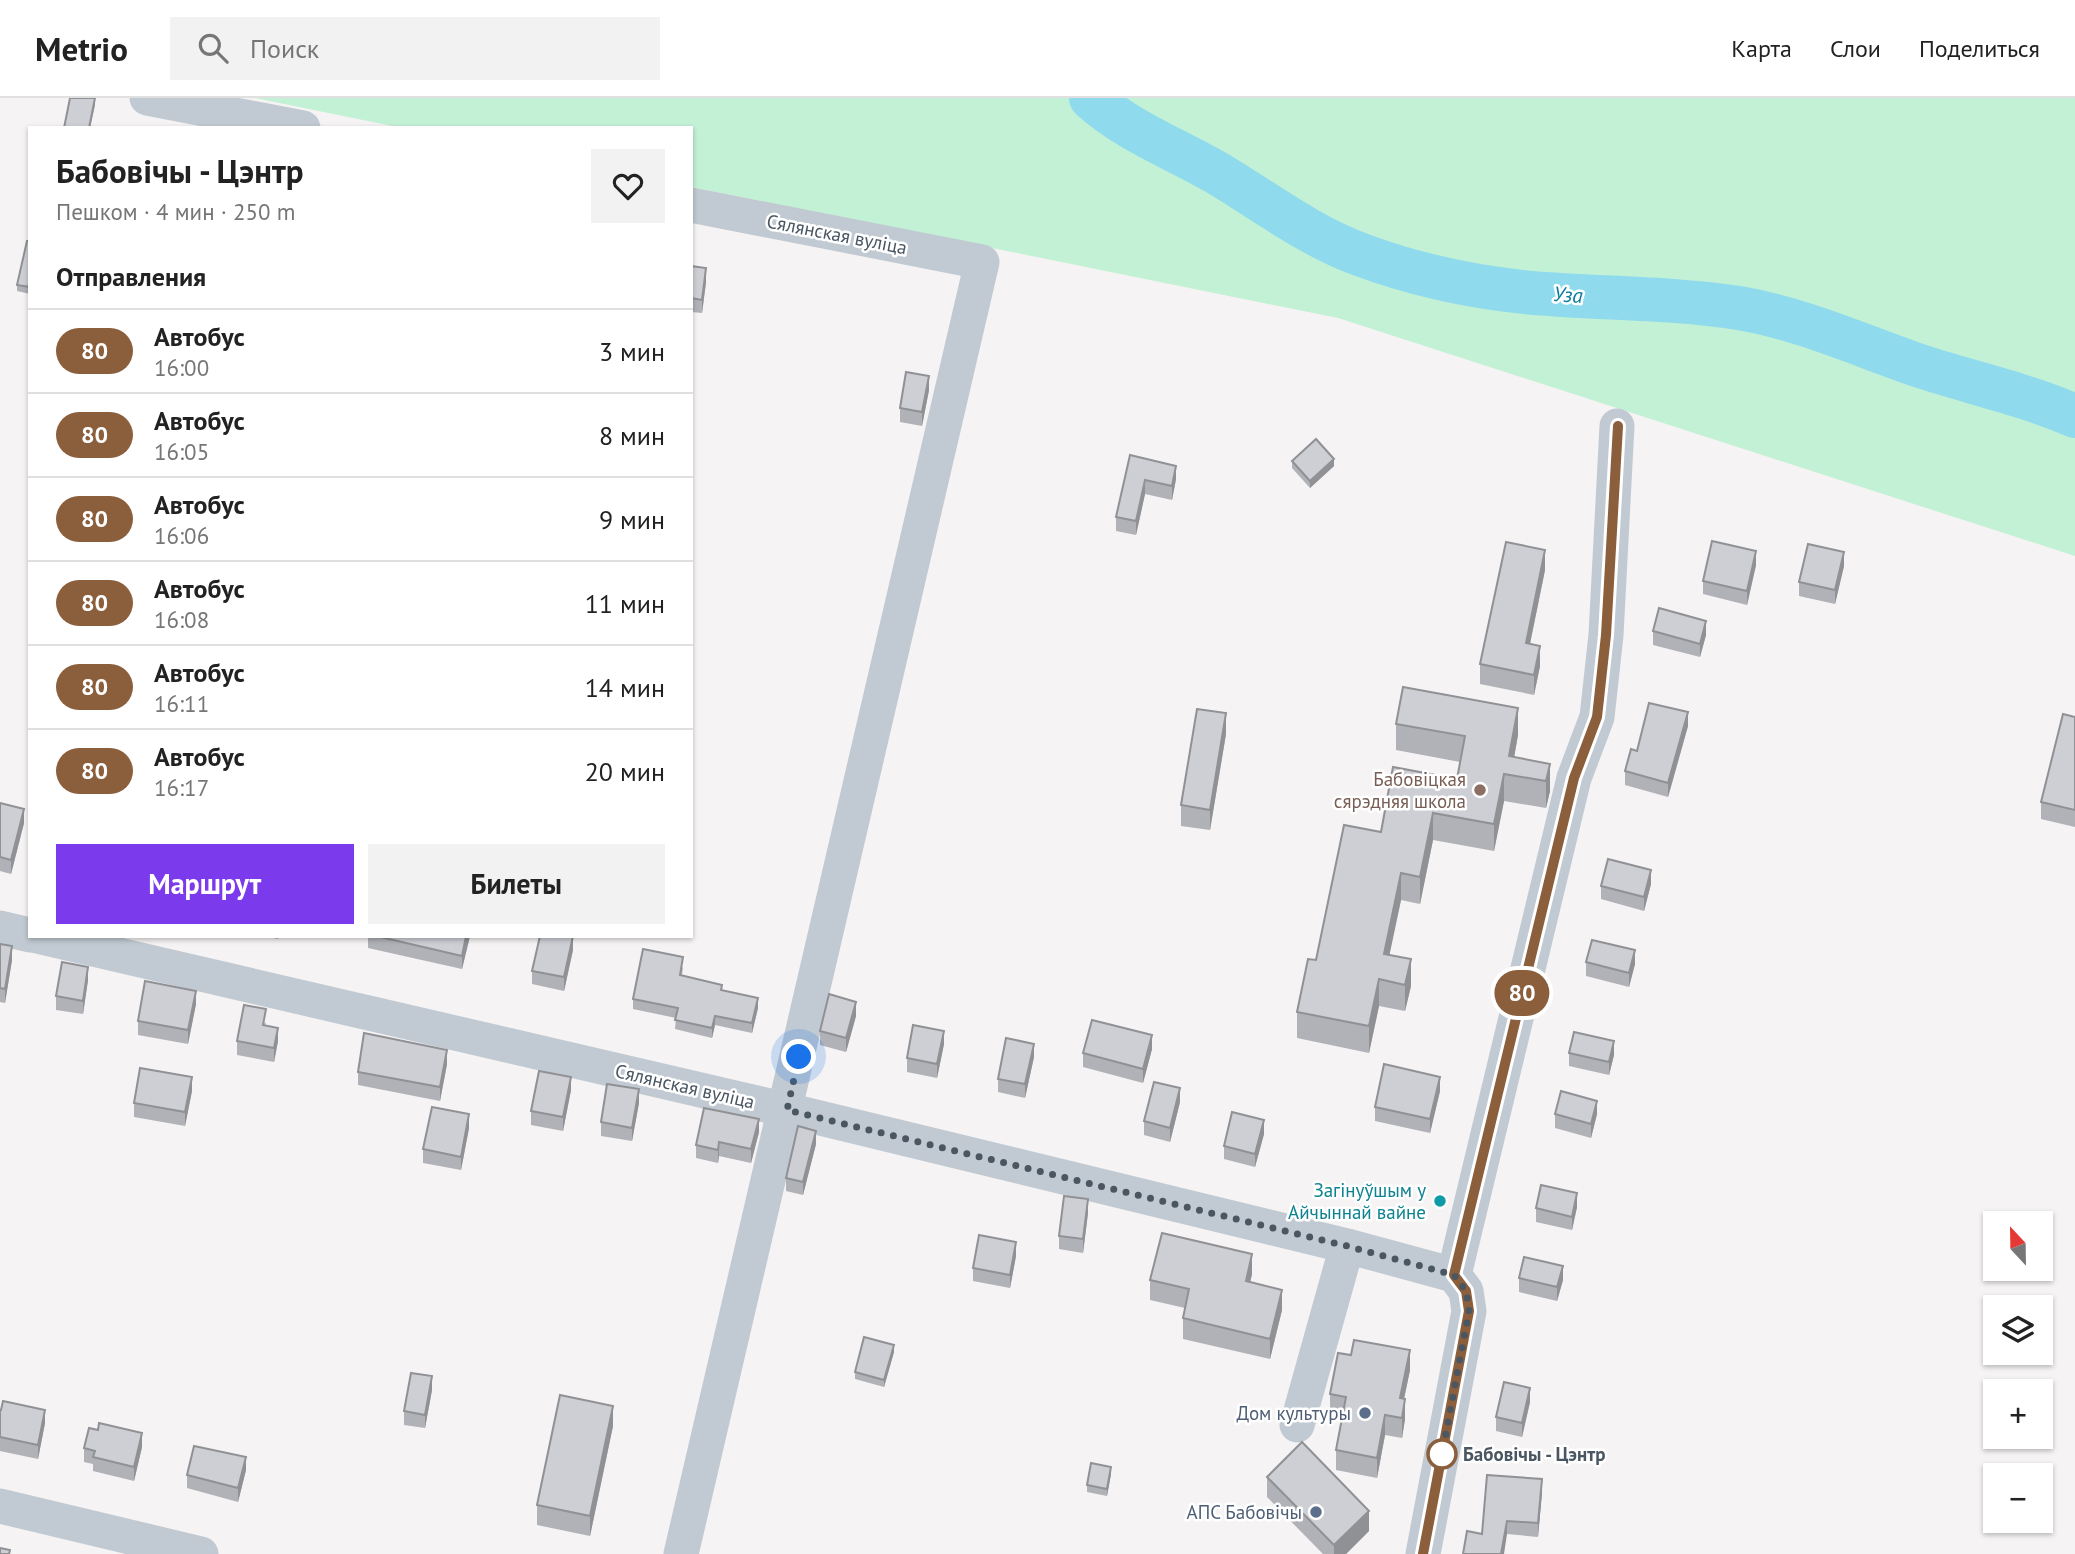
<!DOCTYPE html>
<html lang="ru">
<head>
<meta charset="utf-8">
<style>
  :root { --surface:#fff; --page:#f2f2f2; --text:#222; --muted:#767676; --line:#e0e0e0; --accent:#7c3aed }
  body { margin:0; font-family:"PT Sans",sans-serif; background:var(--page); color:var(--text); height:100vh; display:flex; flex-direction:column; font-size:26px; white-space:nowrap }
  * { box-sizing:border-box; margin:0 }
  p { font-size:23px; color:var(--muted) }
  .icon { flex:none; width:38px; height:38px; fill:none; stroke:currentColor; stroke-width:2; stroke-linecap:round; stroke-linejoin:round }
  .map { position:relative; flex:1; overflow:hidden }
  .panel { position:absolute; left:28px; top:28px; width:665px; height:812px; display:flex; flex-direction:column; background:var(--surface); border-radius:0px; box-shadow:0 2px 5px #0004 }
  .panel>* { flex:none }
  .badge { padding:0 14px; border-radius:23px; font-size:24px; line-height:46px }
  .needle { width:46px; rotate:338deg }
  .fabs { position:absolute; left:1983px; top:1113px; display:grid; gap:14px }
  .fabs a { display:grid; place-items:center; width:70px; height:70px; border-radius:0px; background:var(--surface); box-shadow:0 2px 5px #0004; font-size:35px }
  .you { position:absolute; width:35px; height:35px; margin:-18px; border:5px solid #fff; border-radius:50%; background:#1a73e8; box-shadow:0 0 0 10px #1a73e833 }
  .map>.badge { position:absolute; translate:-50% -50%; box-shadow:0 0 0 4px #fff }
  h2 { padding:0 28px; font-size:26px; line-height:63px }
  .round { display:grid; place-items:center; flex:none; width:74px; height:74px; border-radius:0px; background:var(--page) }
  .headline { display:flex; align-items:center; justify-content:space-between; height:119px; padding:0 28px }
  h1 { font-size:33px; font-weight:800; line-height:52px }
  .button { display:flex; gap:14px; margin-top:auto; padding:14px 28px }
  .button a { flex:1; height:80px; border-radius:0px; background:var(--accent); color:#fff; font-size:28px; font-weight:800; line-height:80px; text-align:center }
  .button a+a { background:var(--page); color:var(--text) }
  ul { padding:0; list-style:none }
  li { display:flex; align-items:center; gap:21px; height:84px; padding:0 28px; border-top:2px solid var(--line) }
  li div { flex:1 }
  li b { display:block; font-size:26px }
  li em { font-style:normal }
  li .badge { min-width:77px; font-weight:700; text-align:center }
  header { display:flex; align-items:center; gap:42px; box-sizing:border-box; height:98px; padding:0 35px; background:var(--surface); border-bottom:2px solid var(--line) }
  header strong { font-size:33px }
  nav { display:flex; gap:38px; margin-inline-start:auto; font-size:24px }
  .search { width:490px; height:63px; background:var(--page); display:flex; align-items:center; gap:18px; box-sizing:border-box; padding:0 24px; border-radius:0px; color:var(--muted); font-size:26px }
  .map>svg:first-child { display:block }
  .green { fill:#c3f1d5 }
  .lines { fill:none; stroke-linecap:round; stroke-linejoin:round }
  .river { stroke:#90daee; stroke-width:44 }
  .minor { stroke:#c1cad2; stroke-width:35 }
  .wall { fill:#b0b2b7 }
  .shaded-wall { fill:#909195 }
  .building { fill:#cdcfd5; stroke:#909195; stroke-width:2 }
  .line-casing { stroke:#fff; stroke-width:16 }
  .line { stroke:#8b5e3c; stroke-width:10 }
  .walk { stroke:#4a5661; stroke-width:7; stroke-dasharray:0 12.6 }
  .education-dot { fill:#8d6e63; stroke:#fff; stroke-width:2.5 }
  .culture-dot { fill:#0f9aa8; stroke:#fff; stroke-width:2.5 }
  .service-dot { fill:#5c6f8a; stroke:#fff; stroke-width:2.5 }
  .stop-dot { fill:#fff; stroke:#8b5e3c; stroke-width:3.5 }
  .labels { text-anchor:middle; stroke-width:5; stroke-linejoin:round; paint-order:stroke }
  .street-label { font-size:19px; fill:#4a5661; stroke:#fff }
  .education-label { font-size:19px; fill:#785e54; stroke:#fff; text-anchor:end }
  .culture-label { font-size:19px; fill:#0d838f; stroke:#fff; text-anchor:end }
  .service-label { font-size:19px; fill:#4e5e75; stroke:#fff; text-anchor:end }
  .stop-label { font-size:19px; font-weight:bold; fill:#4a5661; stroke:#fff; text-anchor:start }
  .water-label { font-size:21px; font-style:italic; fill:#0c7c9b; stroke:#fff }
</style>
</head>
<body>
<header>
<strong>Metrio</strong>
<div class="search"><svg class="icon" aria-label="search" viewBox="0 0 24 24"><circle cx="10" cy="10" r="6"/><path d="M15 15l6 6"/></svg>Поиск</div>
<nav><a>Карта</a><a>Слои</a><a>Поделиться</a></nav>
</header>
<div class="map">
<svg width="2075" height="1456" viewBox="0 0 2075 1456">
  <rect width="100%" height="100%" fill="#f5f3f3"/>
  <polygon class="green" points="255,0 1069,0 1099,28 1129,49 1354,173 1366,141 1233,67 1142,21 1115,0 2075,0 2075,458 1338,220 691,89 691,30 402,30"/>
  <g class="lines">
    <path class="river" d="M1091 0C1129 34 1174 50 1217 75 1264 103 1308 137 1359 156 1412 176 1467 188 1523 194 1595 201 1668 199 1739 210 1803 221 1859 247 1920 268 1972 285 2024 296 2075 318"/>
    <g class="minor">
      <polyline points="147,0 303,30"/>
      <polyline points="0,830 30,837"/>
      <polyline points="37,838 787,1012 1347,1148 1454,1177"/>
      <polyline points="1454,1177 1574,680 1597,619 1606,537 1617,328"/>
      <polyline points="1297,1327 1347,1148"/>
      <polyline points="0,1408 201,1456"/>
      <polyline points="681,1456 982,164 691,107"/>
      <polyline points="1423,1456 1469,1213 1466,1193 1454,1177"/>
    </g>
  </g>
  <g class="wall">
    <polygon points="30,143 30,196 17,193 17,187"/>
    <polygon points="691,168 706,184 702,215 691,214"/>
    <polygon points="929,292 922,328 900,324 900,310"/>
    <polygon points="1130,357 1176,381 1172,402 1145,396 1136,437 1116,433 1116,419"/>
    <polygon points="1292,363 1334,368 1310,390 1292,370"/>
    <polygon points="1756,467 1747,507 1703,496 1703,483"/>
    <polygon points="1844,468 1835,506 1799,498 1799,484"/>
    <polygon points="1545,472 1530,546 1540,568 1534,597 1480,586 1480,566"/>
    <polygon points="1653,533 1706,537 1700,559 1653,547"/>
    <polygon points="2075,619 2075,729 2041,721 2041,704"/>
    <polygon points="1396,626 1518,637 1514,659 1550,666 1550,693 1546,710 1504,703 1494,753 1433,742 1420,806 1401,802 1389,857 1411,888 1405,913 1379,908 1369,955 1297,940 1297,914 1316,862 1381,734 1457,681 1460,664 1396,652"/>
    <polygon points="1688,628 1668,699 1625,687 1625,673 1637,653"/>
    <polygon points="1226,636 1210,732 1181,728 1181,707"/>
    <polygon points="0,705 24,725 11,776 0,773"/>
    <polygon points="1651,786 1644,813 1601,801 1601,788"/>
    <polygon points="265,838 279,838 278,841"/>
    <polygon points="368,838 470,838 462,871 368,850"/>
    <polygon points="0,846 12,862 5,905 0,904"/>
    <polygon points="573,852 564,893 532,886 532,873"/>
    <polygon points="1586,864 1635,866 1629,889 1586,878"/>
    <polygon points="683,869 682,878 722,893 758,910 752,935 715,927 712,940 675,931 676,920 633,911 633,901"/>
    <polygon points="88,882 83,916 56,912 56,898"/>
    <polygon points="196,906 188,946 138,937 138,923"/>
    <polygon points="856,918 846,954 820,947 820,933"/>
    <polygon points="266,924 265,927 278,943 274,964 237,957 237,943"/>
    <polygon points="944,946 937,980 907,974 907,960"/>
    <polygon points="1152,951 1143,985 1083,969 1083,955"/>
    <polygon points="1569,955 1614,957 1609,977 1569,968"/>
    <polygon points="1034,959 1025,1000 998,994 998,981"/>
    <polygon points="447,966 440,1003 358,987 358,974"/>
    <polygon points="571,992 563,1033 531,1027 531,1013"/>
    <polygon points="192,993 185,1028 134,1019 134,1005"/>
    <polygon points="1440,993 1430,1035 1375,1023 1375,1009"/>
    <polygon points="1180,1004 1170,1044 1144,1037 1144,1023"/>
    <polygon points="639,1005 632,1043 601,1038 601,1024"/>
    <polygon points="1555,1016 1597,1016 1591,1040 1555,1030"/>
    <polygon points="469,1030 461,1072 423,1065 423,1051"/>
    <polygon points="759,1034 751,1065 719,1058 718,1065 696,1060 696,1047"/>
    <polygon points="1264,1036 1255,1069 1224,1061 1224,1048"/>
    <polygon points="816,1046 803,1097 786,1093 786,1080"/>
    <polygon points="1577,1109 1572,1132 1536,1124 1536,1110"/>
    <polygon points="1088,1115 1083,1155 1059,1151 1059,1138"/>
    <polygon points="1016,1158 1010,1190 973,1183 973,1170"/>
    <polygon points="1252,1176 1250,1184 1282,1212 1270,1261 1183,1241 1183,1220 1185,1210 1150,1202 1150,1182"/>
    <polygon points="1519,1180 1563,1182 1557,1203 1519,1194"/>
    <polygon points="894,1254 884,1289 855,1281 855,1274"/>
    <polygon points="1410,1272 1404,1301 1405,1321 1402,1340 1385,1337 1377,1380 1336,1372 1336,1352 1342,1318 1330,1316 1330,1296"/>
    <polygon points="432,1292 425,1330 404,1327 404,1313"/>
    <polygon points="1530,1304 1522,1339 1496,1333 1496,1319"/>
    <polygon points="0,1312 45,1325 38,1361 0,1353"/>
    <polygon points="613,1328 590,1438 537,1427 537,1407"/>
    <polygon points="142,1349 134,1383 93,1373 93,1366 84,1364 84,1350"/>
    <polygon points="246,1372 238,1404 187,1390 187,1377"/>
    <polygon points="1111,1376 1107,1398 1087,1394 1087,1387"/>
    <polygon points="1267,1379 1369,1433 1346,1456 1323,1456 1267,1399"/>
    <polygon points="1542,1395 1538,1439 1507,1436 1482,1436"/>
  </g>
  <g class="shaded-wall">
    <polygon points="95,0 95,7 90,30 89,30"/>
    <polygon points="706,170 706,184 702,215 702,202"/>
    <polygon points="929,278 929,292 922,328 922,314"/>
    <polygon points="1334,361 1334,368 1310,390 1310,383"/>
    <polygon points="1176,368 1176,381 1172,402 1172,388"/>
    <polygon points="1145,382 1145,396 1136,437 1136,423"/>
    <polygon points="1545,452 1545,472 1526,565 1526,545"/>
    <polygon points="1756,453 1756,467 1747,507 1747,493"/>
    <polygon points="1844,454 1844,468 1835,506 1835,492"/>
    <polygon points="1706,523 1706,537 1700,559 1700,546"/>
    <polygon points="1540,548 1540,568 1534,597 1534,577"/>
    <polygon points="1518,610 1518,637 1511,677 1509,658"/>
    <polygon points="1688,614 1688,628 1668,699 1668,685"/>
    <polygon points="1226,615 1226,636 1210,732 1210,712"/>
    <polygon points="1550,666 1550,693 1546,710 1546,683"/>
    <polygon points="1504,676 1504,703 1494,753 1494,726"/>
    <polygon points="24,711 24,725 11,776 11,762"/>
    <polygon points="1433,715 1433,742 1420,806 1420,779"/>
    <polygon points="1651,772 1651,786 1644,813 1644,799"/>
    <polygon points="1401,775 1401,802 1384,883 1384,856"/>
    <polygon points="466,838 470,838 462,871 462,858"/>
    <polygon points="573,838 573,852 564,893 564,879"/>
    <polygon points="12,848 12,862 5,905 5,891"/>
    <polygon points="1635,852 1635,866 1629,889 1629,875"/>
    <polygon points="1411,861 1411,888 1405,913 1405,887"/>
    <polygon points="88,869 88,882 83,916 83,903"/>
    <polygon points="1379,881 1379,908 1369,955 1369,928"/>
    <polygon points="196,893 196,906 188,946 188,932"/>
    <polygon points="758,900 758,910 752,935 752,925"/>
    <polygon points="856,904 856,918 846,954 846,940"/>
    <polygon points="715,918 715,927 712,940 712,930"/>
    <polygon points="278,930 278,943 274,964 274,950"/>
    <polygon points="944,933 944,946 937,980 937,966"/>
    <polygon points="1152,937 1152,951 1143,985 1143,971"/>
    <polygon points="1614,943 1614,957 1609,977 1609,964"/>
    <polygon points="1034,946 1034,959 1025,1000 1025,986"/>
    <polygon points="447,952 447,966 440,1003 440,989"/>
    <polygon points="192,979 192,993 185,1028 185,1014"/>
    <polygon points="571,979 571,992 563,1033 563,1019"/>
    <polygon points="1440,979 1440,993 1430,1035 1430,1021"/>
    <polygon points="1180,990 1180,1004 1170,1044 1170,1030"/>
    <polygon points="639,991 639,1005 632,1043 632,1030"/>
    <polygon points="1597,1003 1597,1016 1591,1040 1591,1026"/>
    <polygon points="469,1016 469,1030 461,1072 461,1059"/>
    <polygon points="759,1021 759,1034 751,1065 751,1051"/>
    <polygon points="1264,1022 1264,1036 1255,1069 1255,1056"/>
    <polygon points="816,1033 816,1046 803,1097 803,1084"/>
    <polygon points="719,1044 719,1058 718,1065 718,1052"/>
    <polygon points="1577,1095 1577,1109 1572,1132 1572,1119"/>
    <polygon points="1088,1101 1088,1115 1083,1155 1083,1141"/>
    <polygon points="1016,1144 1016,1158 1010,1190 1010,1177"/>
    <polygon points="1252,1156 1252,1176 1246,1203 1246,1183"/>
    <polygon points="1563,1168 1563,1182 1557,1203 1557,1189"/>
    <polygon points="1282,1192 1282,1212 1270,1261 1270,1241"/>
    <polygon points="894,1247 894,1254 884,1289 884,1282"/>
    <polygon points="1410,1252 1410,1272 1400,1320 1400,1300"/>
    <polygon points="432,1278 432,1292 425,1330 425,1317"/>
    <polygon points="1530,1290 1530,1304 1522,1339 1522,1325"/>
    <polygon points="1405,1301 1405,1321 1402,1340 1402,1320"/>
    <polygon points="613,1308 613,1328 590,1438 590,1418"/>
    <polygon points="45,1312 45,1325 38,1361 38,1347"/>
    <polygon points="1385,1317 1385,1337 1377,1380 1377,1360"/>
    <polygon points="142,1335 142,1349 134,1383 134,1369"/>
    <polygon points="246,1359 246,1372 238,1404 238,1390"/>
    <polygon points="1111,1369 1111,1376 1107,1398 1107,1391"/>
    <polygon points="1542,1381 1542,1395 1538,1439 1538,1425"/>
    <polygon points="1369,1413 1369,1433 1346,1456 1334,1456 1334,1447"/>
    <polygon points="1507,1423 1507,1436 1504,1456 1501,1456"/>
  </g>
  <g class="building">
    <polygon points="70,0 95,0 89,30 64,30"/>
    <polygon points="27,143 30,143 30,189 17,187"/>
    <polygon points="691,168 706,170 702,202 691,200"/>
    <polygon points="906,274 929,278 922,314 900,310"/>
    <polygon points="1316,341 1334,361 1310,383 1292,363"/>
    <polygon points="1130,357 1176,368 1172,388 1145,382 1136,423 1116,419"/>
    <polygon points="1712,443 1756,453 1747,493 1703,483"/>
    <polygon points="1506,444 1545,452 1526,545 1540,548 1534,577 1480,566"/>
    <polygon points="1808,446 1844,454 1835,492 1799,484"/>
    <polygon points="1659,510 1706,523 1700,546 1653,533"/>
    <polygon points="1403,589 1518,610 1509,658 1550,666 1546,683 1504,676 1494,726 1433,715 1420,779 1401,775 1384,856 1411,861 1405,887 1379,881 1369,928 1297,914 1308,861 1316,862 1344,727 1381,734 1393,669 1457,681 1465,638 1396,626"/>
    <polygon points="1649,605 1688,614 1668,685 1625,673 1631,651 1637,653"/>
    <polygon points="1197,611 1226,615 1210,712 1181,707"/>
    <polygon points="2063,616 2075,619 2075,712 2041,704"/>
    <polygon points="0,705 24,711 11,762 0,759"/>
    <polygon points="1608,761 1651,772 1644,799 1601,788"/>
    <polygon points="376,838 466,838 462,858"/>
    <polygon points="540,838 573,838 564,879 532,873"/>
    <polygon points="1592,842 1635,852 1629,875 1586,864"/>
    <polygon points="0,846 12,848 5,891 0,890"/>
    <polygon points="643,851 683,859 680,877 722,887 721,892 758,900 752,925 715,918 712,930 675,922 678,910 633,901"/>
    <polygon points="62,864 88,869 83,903 56,898"/>
    <polygon points="145,883 196,893 188,932 138,923"/>
    <polygon points="829,896 856,904 846,940 820,933"/>
    <polygon points="244,907 266,911 263,927 278,930 274,950 237,943"/>
    <polygon points="1092,922 1152,937 1143,971 1083,955"/>
    <polygon points="913,927 944,933 937,966 907,960"/>
    <polygon points="1574,934 1614,943 1609,964 1569,955"/>
    <polygon points="364,935 447,952 440,989 358,974"/>
    <polygon points="1006,940 1034,946 1025,986 998,981"/>
    <polygon points="1384,966 1440,979 1430,1021 1375,1009"/>
    <polygon points="140,970 192,979 185,1014 134,1005"/>
    <polygon points="539,973 571,979 563,1019 531,1013"/>
    <polygon points="1154,984 1180,990 1170,1030 1144,1023"/>
    <polygon points="607,986 639,991 632,1030 601,1024"/>
    <polygon points="1561,993 1597,1003 1591,1026 1555,1016"/>
    <polygon points="432,1009 469,1016 461,1059 423,1051"/>
    <polygon points="704,1010 759,1021 751,1051 719,1044 718,1052 696,1047"/>
    <polygon points="1232,1014 1264,1022 1255,1056 1224,1048"/>
    <polygon points="798,1028 816,1033 803,1084 786,1080"/>
    <polygon points="1541,1087 1577,1095 1572,1119 1536,1110"/>
    <polygon points="1064,1098 1088,1101 1083,1141 1059,1138"/>
    <polygon points="1162,1135 1252,1156 1246,1183 1282,1192 1270,1241 1183,1220 1189,1191 1150,1182"/>
    <polygon points="979,1137 1016,1144 1010,1177 973,1170"/>
    <polygon points="1524,1159 1563,1168 1557,1189 1519,1180"/>
    <polygon points="864,1239 894,1247 884,1282 855,1274"/>
    <polygon points="1354,1242 1410,1252 1400,1300 1405,1301 1402,1320 1385,1317 1377,1360 1336,1352 1346,1299 1330,1296 1338,1255 1351,1257"/>
    <polygon points="411,1275 432,1278 425,1317 404,1313"/>
    <polygon points="1504,1284 1530,1290 1522,1325 1496,1319"/>
    <polygon points="560,1297 613,1308 590,1418 537,1407"/>
    <polygon points="3,1303 45,1312 38,1347 0,1339 0,1312 1,1312"/>
    <polygon points="99,1325 142,1335 134,1369 93,1359 95,1353 84,1350 89,1330 98,1332"/>
    <polygon points="1302,1344 1369,1413 1334,1447 1267,1379"/>
    <polygon points="194,1348 246,1359 238,1390 187,1377"/>
    <polygon points="1091,1365 1111,1369 1107,1391 1087,1387"/>
    <polygon points="1487,1377 1542,1381 1538,1425 1507,1423 1501,1456 1463,1456 1467,1433 1482,1436"/>
    <polygon points="0,1450 10,1452 9,1456 10,1456 0,1456"/>
  </g>
  <g class="lines">
    <defs>
      <polyline id="line" points="1423,1456 1469,1213 1466,1193 1454,1177 1574,680 1597,619 1606,537 1618,328"/>
    </defs>
    <use href="#line" class="line-casing"/>
    <use href="#line" class="line"/>
    <polyline class="walk" points="799,959 787,1012 1347,1148 1454,1177 1466,1193 1469,1213 1442,1356"/>
  </g>
  <circle class="education-dot" cx="1480" cy="692" r="7"/>
  <circle class="culture-dot" cx="1440" cy="1103" r="7"/>
  <g class="service-dot">
    <circle cx="1365" cy="1315" r="7"/>
    <circle cx="1316" cy="1414" r="7"/>
  </g>
  <circle class="stop-dot" cx="1442" cy="1356" r="14"/>
  <g class="labels">
    <g class="street-label">
      <text transform="translate(837 136) rotate(11)" y="7">Сялянская вуліца</text>
      <text transform="translate(685 988) rotate(13)" y="7">Сялянская вуліца</text>
    </g>
    <g class="education-label">
      <text x="1466" y="688">Бабовіцкая<tspan x="1466" dy="22">сярэдняя школа</tspan></text>
    </g>
    <g class="culture-label">
      <text x="1426" y="1099">Загінуўшым у<tspan x="1426" dy="22">Айчыннай вайне</tspan></text>
    </g>
    <g class="service-label">
      <text x="1351" y="1322">Дом культуры</text>
      <text x="1302" y="1421">АПС Бабовічы</text>
    </g>
    <g class="stop-label">
      <text x="1463" y="1363">Бабовічы - Цэнтр</text>
    </g>
    <g class="water-label">
      <text transform="translate(1568 197) rotate(4)" y="7">Уза</text>
    </g>
  </g>
</svg>
<div class="fabs">
<a><svg class="needle" viewBox="-14 -14 28 28"><path d="M0-13l5 13h-10z" fill="#e53935"/><path d="M0 13l5-13h-10z" fill="#767676"/></svg></a>
<a><svg class="icon" aria-label="layers" viewBox="0 0 24 24"><path d="M12 4l9 5-9 5-9-5zM3 14l9 5 9-5"/></svg></a>
<a>+</a>
<a>−</a>
</div>
<div class="you" style="left:799px;top:959px"></div>
<b class="badge" style="left:1522px;top:895px;background:#8b5e3c;color:#fff">80</b>
<section class="panel">
<div class="headline"><div><h1>Бабовічы - Цэнтр</h1><p>Пешком · 4 мин · 250 m</p></div><a class="round"><svg class="icon" aria-label="heart" viewBox="0 0 24 24"><path d="M12 20l-8-8c-3-5 5-10 8-4 3-6 11-1 8 4z"/></svg></a></div>
<h2>Отправления</h2>
<ul>
<li><span class="badge" style="background:#8b5e3c;color:#fff">80</span><div><b>Автобус</b><p>16:00</p></div><em>3 мин</em></li>
<li><span class="badge" style="background:#8b5e3c;color:#fff">80</span><div><b>Автобус</b><p>16:05</p></div><em>8 мин</em></li>
<li><span class="badge" style="background:#8b5e3c;color:#fff">80</span><div><b>Автобус</b><p>16:06</p></div><em>9 мин</em></li>
<li><span class="badge" style="background:#8b5e3c;color:#fff">80</span><div><b>Автобус</b><p>16:08</p></div><em>11 мин</em></li>
<li><span class="badge" style="background:#8b5e3c;color:#fff">80</span><div><b>Автобус</b><p>16:11</p></div><em>14 мин</em></li>
<li><span class="badge" style="background:#8b5e3c;color:#fff">80</span><div><b>Автобус</b><p>16:17</p></div><em>20 мин</em></li>
</ul>
<div class="button"><a>Маршрут</a><a>Билеты</a></div>
</section>
</div>
</body>
</html>
